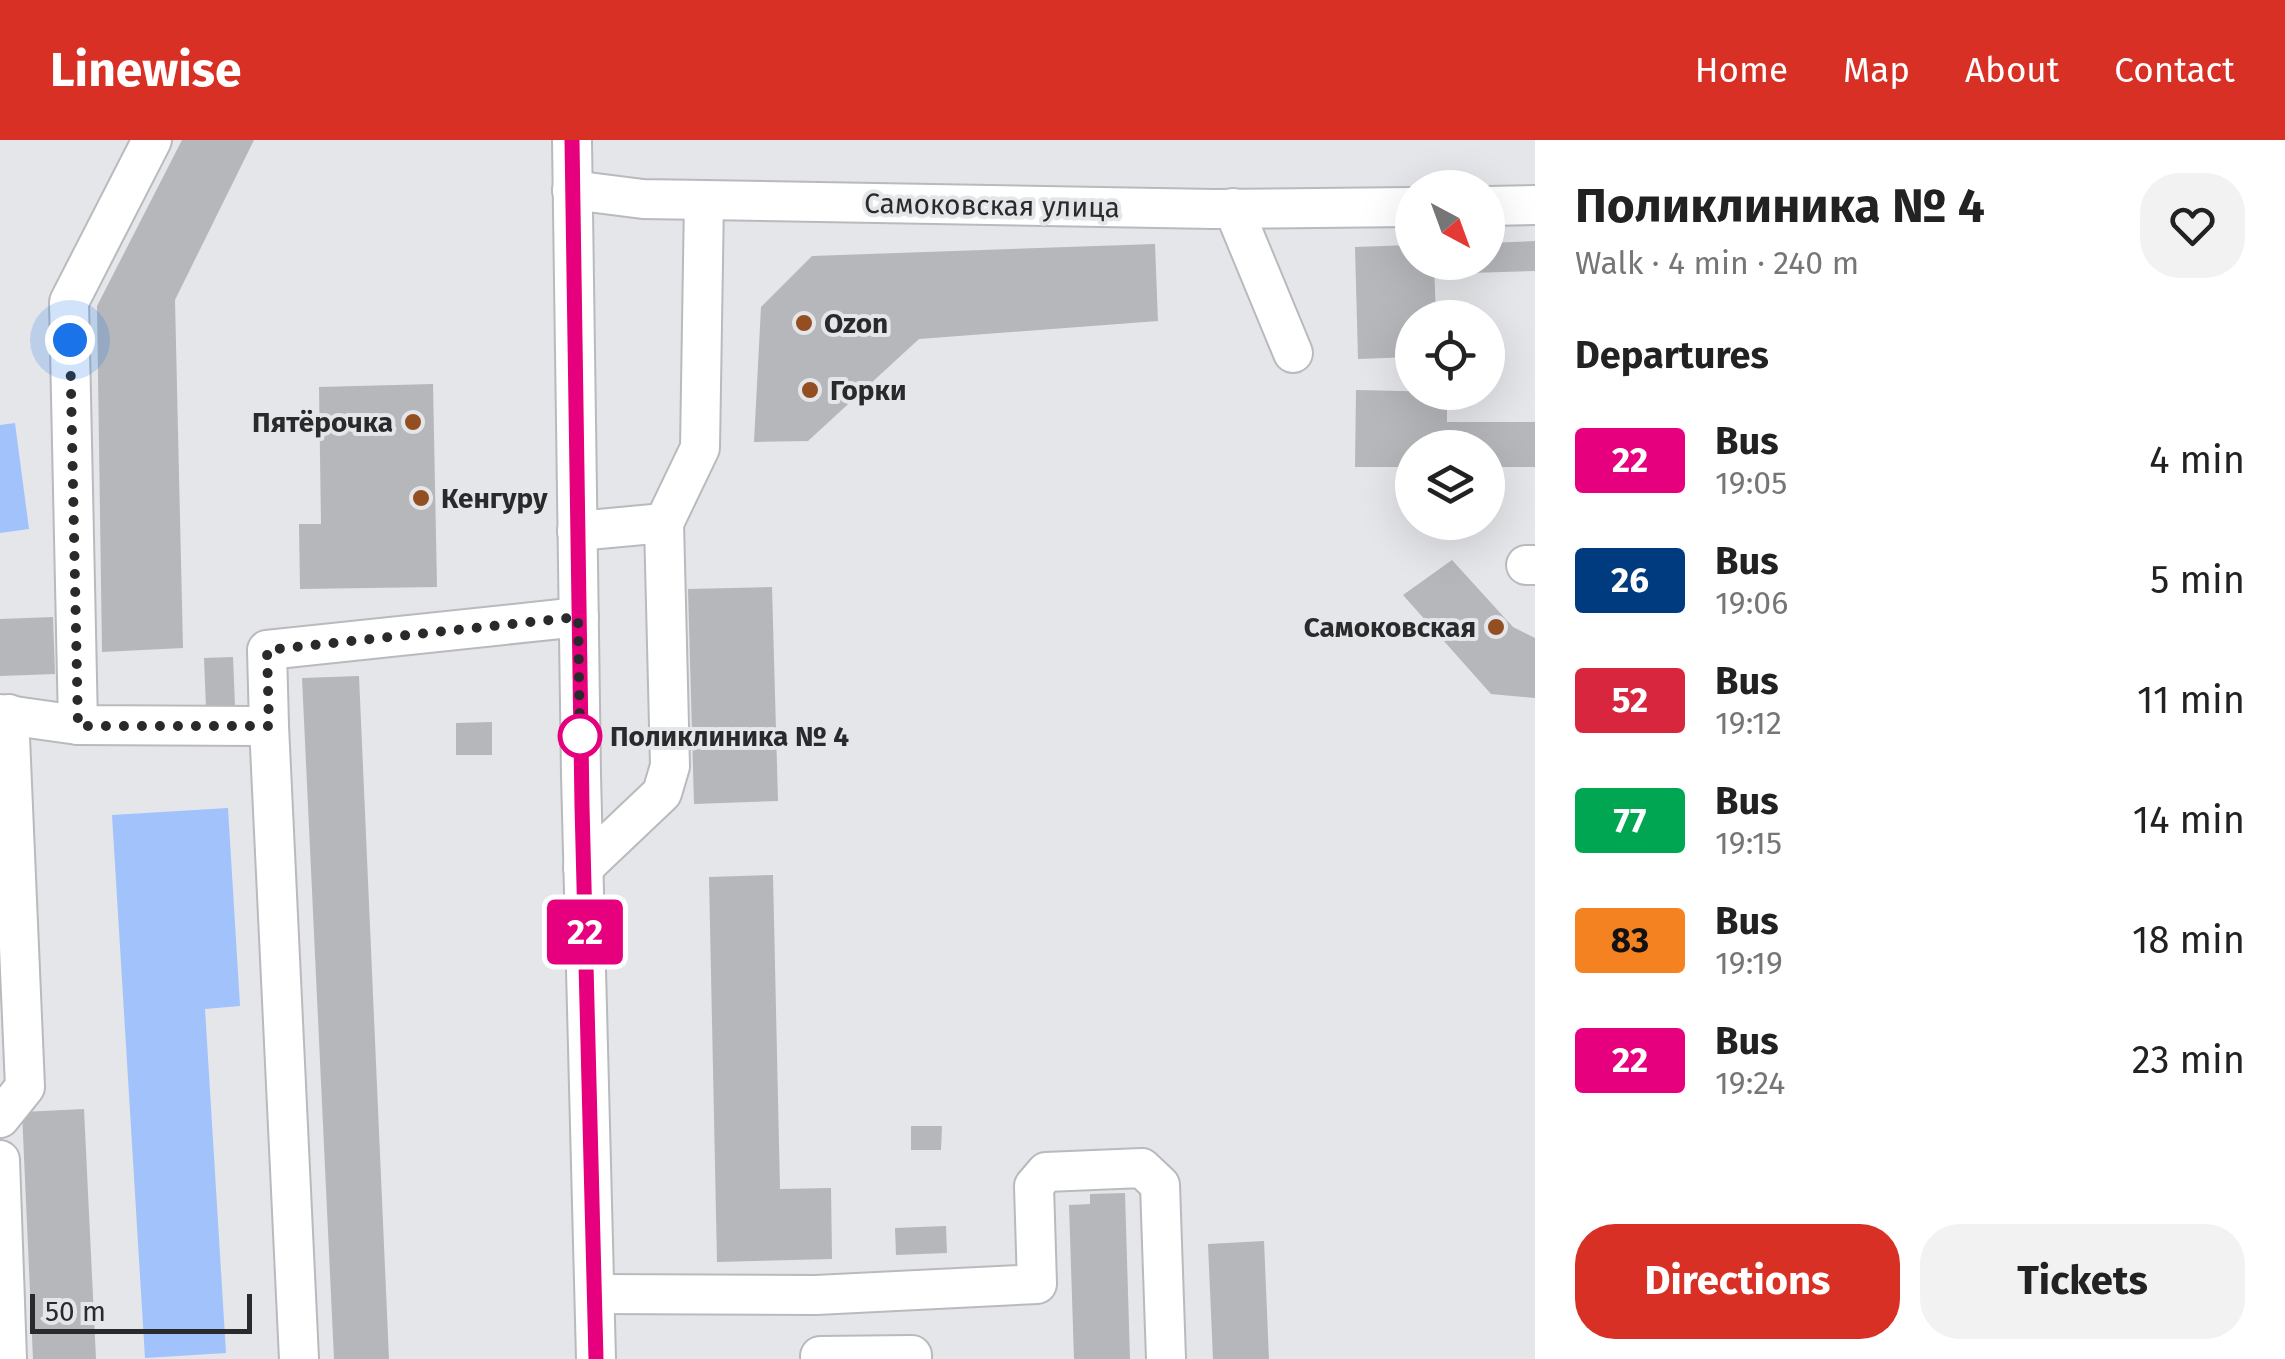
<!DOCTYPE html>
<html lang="en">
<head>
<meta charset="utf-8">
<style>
  :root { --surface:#fff; --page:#f2f2f2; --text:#222; --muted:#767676; --accent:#d93025 }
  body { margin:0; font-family:"Fira Sans",sans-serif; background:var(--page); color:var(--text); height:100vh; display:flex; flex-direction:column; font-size:38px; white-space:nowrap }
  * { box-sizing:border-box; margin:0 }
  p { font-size:32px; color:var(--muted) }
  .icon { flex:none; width:55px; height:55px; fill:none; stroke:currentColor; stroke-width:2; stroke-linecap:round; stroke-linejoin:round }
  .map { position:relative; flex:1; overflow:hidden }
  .panel { display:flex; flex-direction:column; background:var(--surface); width:750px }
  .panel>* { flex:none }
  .badge { padding:0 20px; border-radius:8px; font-size:35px; line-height:65px }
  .needle { width:65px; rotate:139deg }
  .tools { position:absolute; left:1395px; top:30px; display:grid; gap:20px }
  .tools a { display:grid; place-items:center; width:110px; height:110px; border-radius:50%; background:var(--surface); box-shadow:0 10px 40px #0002; font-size:50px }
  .scale { position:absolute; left:30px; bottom:25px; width:222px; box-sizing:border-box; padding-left:10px; border:5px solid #292a2b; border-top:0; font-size:28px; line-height:35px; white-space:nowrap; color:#292a2b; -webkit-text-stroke:8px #e4e6e9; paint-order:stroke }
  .you { position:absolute; width:50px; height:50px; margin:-25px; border:8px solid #fff; border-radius:50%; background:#1a73e8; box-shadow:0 0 0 15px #1a73e833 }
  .map>.badge { position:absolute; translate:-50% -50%; box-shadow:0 0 0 5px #fff }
  h2 { padding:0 40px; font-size:38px; line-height:90px }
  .round { display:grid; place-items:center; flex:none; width:105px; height:105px; border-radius:40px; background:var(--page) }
  .head { display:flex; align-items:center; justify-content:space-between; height:170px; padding:0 40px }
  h1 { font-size:48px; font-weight:700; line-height:75px }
  .action { display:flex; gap:20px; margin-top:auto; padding:20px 40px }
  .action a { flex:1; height:115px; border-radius:40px; background:var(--accent); color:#fff; font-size:40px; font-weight:700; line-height:115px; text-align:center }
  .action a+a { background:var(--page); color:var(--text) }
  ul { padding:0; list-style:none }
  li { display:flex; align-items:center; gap:30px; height:120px; padding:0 40px }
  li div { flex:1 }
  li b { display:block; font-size:38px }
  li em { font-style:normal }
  li .badge { min-width:110px; font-weight:700; text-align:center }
  header { display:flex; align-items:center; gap:60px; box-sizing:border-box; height:140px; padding:0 50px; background:var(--accent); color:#fff }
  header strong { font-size:48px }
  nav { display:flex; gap:55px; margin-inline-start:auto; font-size:35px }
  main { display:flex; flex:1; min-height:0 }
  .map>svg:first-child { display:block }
  .green { fill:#a1c2fb }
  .building { fill:#b5b7bb }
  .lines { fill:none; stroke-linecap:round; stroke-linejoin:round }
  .minor-casing { stroke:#b8babd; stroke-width:42 }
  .minor { stroke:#fff; stroke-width:38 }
  .line-casing { stroke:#fff; stroke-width:22 }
  .line { stroke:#e6007e; stroke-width:15 }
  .walk { stroke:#292a2b; stroke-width:10; stroke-dasharray:0 18 }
  .poi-dot { fill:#934f22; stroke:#e4e6e9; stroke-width:4 }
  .stop-dot { fill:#fff; stroke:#e6007e; stroke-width:5 }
  .labels { text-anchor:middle; stroke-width:8; stroke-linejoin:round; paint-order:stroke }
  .street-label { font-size:28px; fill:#292a2b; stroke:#e4e6e9 }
  .poi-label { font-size:28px; font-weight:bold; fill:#292a2b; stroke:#e4e6e9; text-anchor:start }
  .stop-label { font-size:28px; font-weight:bold; fill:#292a2b; stroke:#e4e6e9; text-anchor:start }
</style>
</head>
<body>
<header>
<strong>Linewise</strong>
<nav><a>Home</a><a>Map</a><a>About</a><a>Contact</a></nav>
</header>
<main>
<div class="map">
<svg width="1535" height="1219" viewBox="0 0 1535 1219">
  <rect width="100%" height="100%" fill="#e4e6e9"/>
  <g class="green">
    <polygon points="15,283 29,389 0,393 0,285"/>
    <polygon points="228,668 240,866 205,869 226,1213 145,1218 112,675"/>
  </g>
  <g class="building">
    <polygon points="182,0 254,0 175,160 183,508 102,512 97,166"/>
    <polygon points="1535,101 1535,131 1470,133 1470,122 1488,122 1488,103"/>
    <polygon points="1155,104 1158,181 919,199 808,301 754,302 761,167 812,116"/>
    <polygon points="1412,105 1412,122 1434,122 1436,178 1412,178 1412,217 1358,219 1355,107"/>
    <polygon points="433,244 437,447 300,449 299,384 321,384 319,247"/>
    <polygon points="1356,250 1447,252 1447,282 1535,282 1535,327 1488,327 1488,308 1412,308 1412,327 1355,327"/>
    <polygon points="1452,420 1513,487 1535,498 1535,558 1491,554 1403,455"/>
    <polygon points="772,447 778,661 694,664 688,449"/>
    <polygon points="53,477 55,534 0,536 0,479"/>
    <polygon points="233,517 235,566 206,568 204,518"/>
    <polygon points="359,536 389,1219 334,1219 302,538"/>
    <polygon points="492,582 492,615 456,615 456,583"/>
    <polygon points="773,735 780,1049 831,1048 832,1119 717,1122 709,737"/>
    <polygon points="84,969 96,1219 33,1219 22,972"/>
    <polygon points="911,986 942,986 941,1010 911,1010"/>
    <polygon points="1125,1053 1130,1219 1074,1219 1069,1065 1090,1064 1090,1054"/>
    <polygon points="946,1086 947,1113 896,1115 895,1088"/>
    <polygon points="1264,1101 1269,1219 1213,1219 1208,1104"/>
  </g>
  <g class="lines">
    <defs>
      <g id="minor">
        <polyline points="572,0 581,635 596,1219"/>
        <polyline points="572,50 643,59 704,60 1214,69 1412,67"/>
        <polyline points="1488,66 1535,65"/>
        <polyline points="1233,68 1293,213"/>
        <polyline points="577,391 664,383"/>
        <polyline points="1526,425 1535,425"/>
        <polyline points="0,574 78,585 269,586 267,510 579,477"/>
        <polyline points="78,585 69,162 152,0"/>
        <polyline points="269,586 299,1219"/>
        <polyline points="583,728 662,653 670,626 664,383 700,308 704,60"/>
        <polyline points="0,978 25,947 9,574"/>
        <polyline points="0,1020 7,1219"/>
        <polyline points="595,1154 816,1155 1037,1144 1034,1046 1046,1032 1142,1028 1160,1045 1166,1219"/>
        <polyline points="820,1216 912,1215 912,1219"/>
      </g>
    </defs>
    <use href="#minor" class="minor-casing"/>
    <use href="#minor" class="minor"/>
  </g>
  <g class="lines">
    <defs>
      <polyline id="line" points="572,0 582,666 596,1219"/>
    </defs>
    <use href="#line" class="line-casing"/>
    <use href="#line" class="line"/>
    <polyline class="walk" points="70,200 78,586 269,586 267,510 578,477 580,596"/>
  </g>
  <g class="poi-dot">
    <circle cx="804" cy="183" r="10"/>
    <circle cx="810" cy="250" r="10"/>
    <circle cx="413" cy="282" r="10"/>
    <circle cx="421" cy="358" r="10"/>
    <circle cx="1496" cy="487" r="10"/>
  </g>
  <circle class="stop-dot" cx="580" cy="596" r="20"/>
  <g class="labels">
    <g class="street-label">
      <text transform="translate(992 65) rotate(1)" y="10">Самоковская улица</text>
    </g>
    <g class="poi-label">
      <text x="824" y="193">Ozon</text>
      <text x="830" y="260">Горки</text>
      <text x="393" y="292" text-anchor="end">Пятёрочка</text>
      <text x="441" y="368">Кенгуру</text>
      <text x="1476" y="497" text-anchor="end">Самоковская</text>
    </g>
    <g class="stop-label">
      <text x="610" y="606">Поликлиника № 4</text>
    </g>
  </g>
</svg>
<div class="tools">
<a><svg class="needle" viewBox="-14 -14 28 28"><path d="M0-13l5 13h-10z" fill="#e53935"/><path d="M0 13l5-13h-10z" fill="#767676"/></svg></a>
<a><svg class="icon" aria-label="locate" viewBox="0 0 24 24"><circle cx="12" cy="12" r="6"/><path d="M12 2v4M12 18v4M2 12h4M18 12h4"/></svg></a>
<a><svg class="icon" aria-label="layers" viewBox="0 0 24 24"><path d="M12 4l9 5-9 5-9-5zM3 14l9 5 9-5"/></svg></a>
</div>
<div class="scale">50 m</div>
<div class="you" style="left:70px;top:200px"></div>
<b class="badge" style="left:585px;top:792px;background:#e6007e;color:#fff">22</b>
</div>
<section class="panel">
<div class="head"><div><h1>Поликлиника № 4</h1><p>Walk · 4 min · 240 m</p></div><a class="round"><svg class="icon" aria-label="heart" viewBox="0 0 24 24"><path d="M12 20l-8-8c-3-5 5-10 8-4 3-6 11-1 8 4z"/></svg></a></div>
<h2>Departures</h2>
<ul>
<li><span class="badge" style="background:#e6007e;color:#fff">22</span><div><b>Bus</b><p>19:05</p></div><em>4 min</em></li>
<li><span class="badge" style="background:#003b80;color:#fff">26</span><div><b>Bus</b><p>19:06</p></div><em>5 min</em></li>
<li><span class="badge" style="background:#d7263d;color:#fff">52</span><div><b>Bus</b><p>19:12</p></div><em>11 min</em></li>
<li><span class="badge" style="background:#00a651;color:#fff">77</span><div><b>Bus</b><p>19:15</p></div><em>14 min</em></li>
<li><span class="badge" style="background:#f58220;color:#111">83</span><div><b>Bus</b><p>19:19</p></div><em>18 min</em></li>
<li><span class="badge" style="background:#e6007e;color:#fff">22</span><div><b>Bus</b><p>19:24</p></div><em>23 min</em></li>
</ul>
<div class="action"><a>Directions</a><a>Tickets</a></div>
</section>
</main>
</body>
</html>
